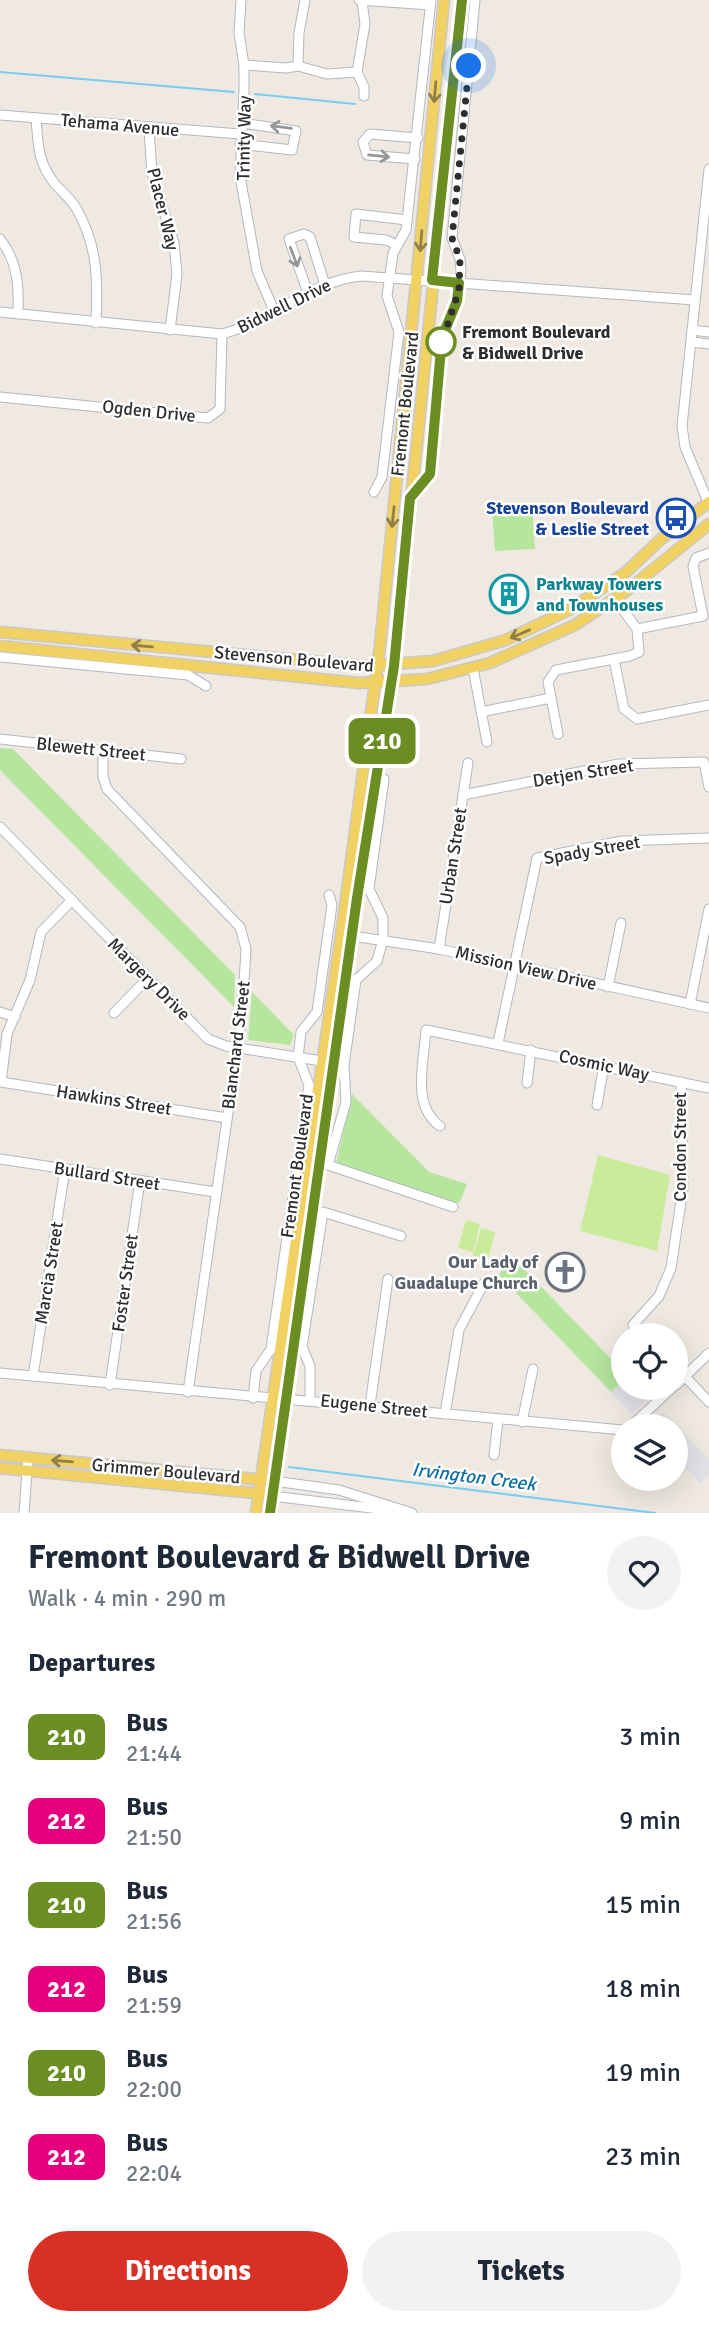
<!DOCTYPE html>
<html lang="en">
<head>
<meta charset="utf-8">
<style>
  :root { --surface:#fff; --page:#f2f2f3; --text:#1f2937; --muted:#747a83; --accent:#d93025 }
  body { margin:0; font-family:Signika,sans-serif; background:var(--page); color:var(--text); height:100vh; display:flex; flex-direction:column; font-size:26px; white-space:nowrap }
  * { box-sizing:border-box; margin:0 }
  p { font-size:23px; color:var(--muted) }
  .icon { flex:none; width:38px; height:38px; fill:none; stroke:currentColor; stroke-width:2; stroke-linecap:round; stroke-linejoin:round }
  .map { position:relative; height:1513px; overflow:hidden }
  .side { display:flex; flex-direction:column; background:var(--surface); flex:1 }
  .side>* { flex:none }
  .badge { padding:0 14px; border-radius:10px; font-size:24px; line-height:46px }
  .tools { position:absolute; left:611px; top:1323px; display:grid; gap:14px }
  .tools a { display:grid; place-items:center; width:77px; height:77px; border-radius:50%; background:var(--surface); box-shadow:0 7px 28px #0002; font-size:35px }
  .you { position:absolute; width:35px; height:35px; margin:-18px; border:5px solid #fff; border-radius:50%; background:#1a73e8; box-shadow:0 0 0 10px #1a73e833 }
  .map>.badge { position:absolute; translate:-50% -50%; box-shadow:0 0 0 4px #fff }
  h2 { padding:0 28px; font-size:26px; line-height:63px }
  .round { display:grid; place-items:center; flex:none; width:74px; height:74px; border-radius:37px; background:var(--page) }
  .summary { display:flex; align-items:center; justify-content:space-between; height:119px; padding:0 28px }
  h1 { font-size:33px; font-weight:700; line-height:52px }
  .button { display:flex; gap:14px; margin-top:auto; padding:14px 28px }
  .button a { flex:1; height:80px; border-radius:42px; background:var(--accent); color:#fff; font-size:28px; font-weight:700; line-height:80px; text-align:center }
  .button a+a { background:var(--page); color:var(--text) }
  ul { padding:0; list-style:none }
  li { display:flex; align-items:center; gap:21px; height:84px; padding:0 28px }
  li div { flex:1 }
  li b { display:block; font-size:26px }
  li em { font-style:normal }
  li .badge { min-width:77px; font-weight:700; text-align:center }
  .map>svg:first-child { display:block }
  .industrial { fill:#e3e1e8 }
  .green { fill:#b6e59e }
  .pitch { fill:#c9ec9a }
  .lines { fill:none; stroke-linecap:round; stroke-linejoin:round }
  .stream { stroke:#75cff0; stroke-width:2 }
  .minor-casing { stroke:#b4b7c1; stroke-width:11 }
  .major-casing { stroke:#c9c9c9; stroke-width:13 }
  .minor { stroke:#fff; stroke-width:9 }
  .major { stroke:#f2d163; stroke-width:10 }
  .oneway { stroke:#908048 }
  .oneway2 { stroke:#969696 }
  .line-casing { stroke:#fff; stroke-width:16 }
  .line { stroke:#6b8e23; stroke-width:10 }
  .walk { stroke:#2e2e2e; stroke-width:7; stroke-dasharray:0 12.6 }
  .stop-dot { fill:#fff; stroke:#6b8e23; stroke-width:3.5 }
  .labels { text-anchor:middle; stroke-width:5; stroke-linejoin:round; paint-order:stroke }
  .street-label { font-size:18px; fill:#2e2e2e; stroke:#fff }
  .stop-label { font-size:18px; font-weight:bold; fill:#2e2e2e; stroke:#fff; text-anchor:start }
  .transit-label { font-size:18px; font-weight:bold; fill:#164399; stroke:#fff; text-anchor:end }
  .culture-label { font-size:18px; font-weight:bold; fill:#0d838f; stroke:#fff; text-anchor:start }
  .worship-label { font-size:18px; font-weight:bold; fill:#5b616d; stroke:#fff; text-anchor:end }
  .water-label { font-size:19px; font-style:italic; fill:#0d6fa3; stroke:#fff }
</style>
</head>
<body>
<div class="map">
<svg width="709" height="1513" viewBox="0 0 709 1513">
  <rect width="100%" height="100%" fill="#efe9e1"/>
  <g class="industrial">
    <polygon points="623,1380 623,1388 639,1388 649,1397 632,1413 611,1391"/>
    <polygon points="664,1412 709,1459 709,1475 700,1483 676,1458 676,1426 649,1426"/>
  </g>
  <g class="green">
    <polygon points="532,506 535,549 495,551 492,509"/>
    <polygon points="0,748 13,749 235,975 234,1007 0,770"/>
    <polygon points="252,992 294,1035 290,1045 248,1040"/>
    <polygon points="352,1094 429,1172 467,1184 460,1202 455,1203 336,1164"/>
    <polygon points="504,1265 522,1267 623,1371 623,1380 611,1392 499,1275"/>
  </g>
  <g class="pitch">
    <polygon points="598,1155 670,1175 657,1251 580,1231"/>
    <polygon points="466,1220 480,1224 473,1252 458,1248"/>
    <polygon points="481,1228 495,1232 488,1260 473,1256"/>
  </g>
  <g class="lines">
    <g class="stream">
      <polyline points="0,72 234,92"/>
      <polyline points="255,94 355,104"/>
      <polyline points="289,1467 655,1513"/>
    </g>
    <defs>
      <g id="minor">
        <polyline points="241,0 239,33 244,65 244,91 240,176 257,271 275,313"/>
        <polyline points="359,0 430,5"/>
        <polyline points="362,1 365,24 357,72 364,87 364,96"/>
        <polyline points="244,65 286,68 298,66 327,74 357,72"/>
        <polyline points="298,66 299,33 305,0"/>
        <polyline points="0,115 240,134"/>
        <path d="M36 118C38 144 38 164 55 184 62 192 71 199 76 208 98 245 98 282 96 323"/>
        <polyline points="149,129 152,174 174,243 177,274 170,330"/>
        <polyline points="240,144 292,150 296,131 242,123"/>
        <polyline points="415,159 367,155 363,142 370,134 418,138"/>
        <polyline points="709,169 682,426 685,447 709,504"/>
        <path d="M0 239C18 262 19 286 18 314"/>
        <polyline points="397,245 386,240 354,237 356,214 407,220"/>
        <polyline points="308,293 289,239 304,234 310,237 325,285"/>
        <path d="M0 312 222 334C272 321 310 281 361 276L695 300"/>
        <polyline points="692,330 709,332"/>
        <polyline points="691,342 709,344"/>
        <polyline points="0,397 208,418 220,409 222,334"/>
        <polyline points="374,492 382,477 399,332 387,296 393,253 406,230 431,0"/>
        <polyline points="410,498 430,474 442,337 457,301 461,271 460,259 452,238 475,0"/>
        <polyline points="615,599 637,629"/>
        <polyline points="0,657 188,675 206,686"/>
        <polyline points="614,659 624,709 637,719 709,705"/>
        <polyline points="473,668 487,742"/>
        <polyline points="481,712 551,698"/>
        <polyline points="558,734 548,682 556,670 630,656 639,652 637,629 703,616 693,566 696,558 709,553"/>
        <polyline points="0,739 181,759"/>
        <polyline points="103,751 103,777 107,789 240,927 246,949 242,1015 188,1392"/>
        <polyline points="384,779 369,889 383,918 383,940 377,961 356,980 344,1065 346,1102 328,1165 453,1207"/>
        <polyline points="463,795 619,764 704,762 709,787"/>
        <polyline points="0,827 208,1039 226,1046 328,1062"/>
        <polyline points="72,900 41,932 30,980 7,1034 1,1082 227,1118"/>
        <polyline points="352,936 439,949 709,1008"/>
        <polyline points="439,949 468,763"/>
        <polyline points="608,987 621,923"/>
        <polyline points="690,1004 709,909"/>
        <polyline points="0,1012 15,1017"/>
        <polyline points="114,1013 148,978"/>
        <polyline points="498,1043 537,858 622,841 709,838"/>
        <polyline points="527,1083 531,1050"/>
        <polyline points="597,1105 604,1065"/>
        <path d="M440 1126C411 1106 424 1062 426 1030L709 1088"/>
        <polyline points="0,1159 215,1192"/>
        <polyline points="644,1335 633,1325 659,1296 671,1268 683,1188 681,1082"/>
        <polyline points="676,1367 709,1402"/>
        <polyline points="0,1373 623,1430"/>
        <polyline points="33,1376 65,1169"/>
        <polyline points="110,1385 140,1181"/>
        <polyline points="676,1385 709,1353"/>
        <polyline points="253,1398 256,1371 271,1349 309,1085 298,1057 301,1032 317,1012 332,905 329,895"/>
        <polyline points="310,1400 310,1366 302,1347 323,1212 401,1236"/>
        <polyline points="370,1405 388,1279"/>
        <polyline points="445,1414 459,1330 484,1283"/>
        <polyline points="522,1422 533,1369"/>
        <polyline points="631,1426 672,1388"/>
        <polyline points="494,1455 498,1420"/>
        <polyline points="274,1481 339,1490 412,1513"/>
        <polyline points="272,1496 396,1511"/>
        <polyline points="24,1513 28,1457"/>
      </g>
      <g id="major">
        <polyline points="0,632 364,666 433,661 506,640 571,609 625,573 661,539 709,502"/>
        <polyline points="0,646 359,683 427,679 490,663 575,625 629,589 709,524"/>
        <polyline points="0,1455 265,1480"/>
        <polyline points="0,1468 263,1494"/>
        <polyline points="256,1513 341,935 380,646 444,0"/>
        <polyline points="270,1513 353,923 396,649 462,0"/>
      </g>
    </defs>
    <use href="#minor" class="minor-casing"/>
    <use href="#major" class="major-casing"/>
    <use href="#minor" class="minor"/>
    <use href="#major" class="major"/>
  </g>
  <defs><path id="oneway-shaft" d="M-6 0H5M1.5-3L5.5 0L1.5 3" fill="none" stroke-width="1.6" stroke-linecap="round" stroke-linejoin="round" transform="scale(1.75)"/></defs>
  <g class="oneway">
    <use href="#oneway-shaft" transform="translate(435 92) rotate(95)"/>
    <use href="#oneway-shaft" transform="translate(421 241) rotate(95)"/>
    <use href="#oneway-shaft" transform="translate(393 517) rotate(96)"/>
    <use href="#oneway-shaft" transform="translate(520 634) rotate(157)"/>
    <use href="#oneway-shaft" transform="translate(142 646) rotate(-175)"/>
    <use href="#oneway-shaft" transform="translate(62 1461) rotate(-175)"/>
  </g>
  <g class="oneway2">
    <use href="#oneway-shaft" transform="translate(281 127) rotate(-173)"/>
    <use href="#oneway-shaft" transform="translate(379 156) rotate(6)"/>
    <use href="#oneway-shaft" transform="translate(294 257) rotate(69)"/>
  </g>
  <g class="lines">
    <defs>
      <polyline id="line" points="270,1513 357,898 394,666 410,498 430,474 442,337 457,301 459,283 432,280 462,0"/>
    </defs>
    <use href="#line" class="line-casing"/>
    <use href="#line" class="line"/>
    <polyline class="walk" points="441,342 441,345 459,290 460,259 452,238 469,66"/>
  </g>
  <defs>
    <symbol id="bus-ring" viewBox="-11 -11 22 22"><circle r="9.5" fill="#fff" stroke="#1a4fb4" stroke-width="1.5"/><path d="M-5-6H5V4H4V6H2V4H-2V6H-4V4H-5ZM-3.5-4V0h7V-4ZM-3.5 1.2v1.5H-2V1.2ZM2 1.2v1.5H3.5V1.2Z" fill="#1a4fb4"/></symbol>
    <symbol id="building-ring" viewBox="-11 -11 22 22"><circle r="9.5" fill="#fff" stroke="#0f9aa8" stroke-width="1.5"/><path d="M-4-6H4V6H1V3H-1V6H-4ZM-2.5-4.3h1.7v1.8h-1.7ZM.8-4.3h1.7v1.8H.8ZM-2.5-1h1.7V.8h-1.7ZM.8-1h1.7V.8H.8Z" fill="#0f9aa8"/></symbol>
    <symbol id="church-ring" viewBox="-11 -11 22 22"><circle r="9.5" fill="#fff" stroke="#6b7280" stroke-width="1.5"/><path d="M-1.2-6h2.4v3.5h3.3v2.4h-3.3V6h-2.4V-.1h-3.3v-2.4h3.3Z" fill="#6b7280"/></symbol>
  </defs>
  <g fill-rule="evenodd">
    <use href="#bus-ring" x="654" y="496" width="44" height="44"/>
    <use href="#building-ring" x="487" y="572" width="44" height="44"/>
    <use href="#church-ring" x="543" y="1250" width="44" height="44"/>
  </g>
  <circle class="stop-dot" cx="441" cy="342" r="14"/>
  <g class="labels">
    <g class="street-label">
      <text transform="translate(120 125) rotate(5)" y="6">Tehama Avenue</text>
      <text transform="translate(244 138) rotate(-89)" y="6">Trinity Way</text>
      <text transform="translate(163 209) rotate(76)" y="6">Placer Way</text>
      <text transform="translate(284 306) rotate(-26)" y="6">Bidwell Drive</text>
      <text transform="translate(405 404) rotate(-84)" y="6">Fremont Boulevard</text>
      <text transform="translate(149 411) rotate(6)" y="6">Ogden Drive</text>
      <text transform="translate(294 659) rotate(5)" y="6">Stevenson Boulevard</text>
      <text transform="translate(91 749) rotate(6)" y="6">Blewett Street</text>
      <text transform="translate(583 773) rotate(-9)" y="6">Detjen Street</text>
      <text transform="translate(592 850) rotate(-10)" y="6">Spady Street</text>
      <text transform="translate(453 856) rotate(-81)" y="6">Urban Street</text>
      <text transform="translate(526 968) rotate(13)" y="6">Mission View Drive</text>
      <text transform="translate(149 979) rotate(45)" y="6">Margery Drive</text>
      <text transform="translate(236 1045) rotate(-83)" y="6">Blanchard Street</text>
      <text transform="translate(604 1065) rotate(12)" y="6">Cosmic Way</text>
      <text transform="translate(114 1100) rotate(9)" y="6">Hawkins Street</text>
      <text transform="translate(680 1147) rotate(-90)" y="6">Condon Street</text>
      <text transform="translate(297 1166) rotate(-82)" y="6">Fremont Boulevard</text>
      <text transform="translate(107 1176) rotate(9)" y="6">Bullard Street</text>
      <text transform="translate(49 1273) rotate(-81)" y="6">Marcia Street</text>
      <text transform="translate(125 1283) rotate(-82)" y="6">Foster Street</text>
      <text transform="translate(374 1406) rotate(6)" y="6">Eugene Street</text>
      <text transform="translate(166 1471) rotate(5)" y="6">Grimmer Boulevard</text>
    </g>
    <g class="stop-label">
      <text x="462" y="338">Fremont Boulevard<tspan x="462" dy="21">&amp; Bidwell Drive</tspan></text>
    </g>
    <g class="transit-label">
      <text x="649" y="514">Stevenson Boulevard<tspan x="649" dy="21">&amp; Leslie Street</tspan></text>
    </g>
    <g class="culture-label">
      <text x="536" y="590">Parkway Towers<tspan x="536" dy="21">and Townhouses</tspan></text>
    </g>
    <g class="worship-label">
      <text x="538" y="1268">Our Lady of<tspan x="538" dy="21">Guadalupe Church</tspan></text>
    </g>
    <g class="water-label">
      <text transform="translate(474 1476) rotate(7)" y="7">Irvington Creek</text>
    </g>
  </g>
</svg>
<div class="tools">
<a><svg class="icon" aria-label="locate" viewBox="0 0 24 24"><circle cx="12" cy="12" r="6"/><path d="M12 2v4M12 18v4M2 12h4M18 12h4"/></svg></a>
<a><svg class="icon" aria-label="layers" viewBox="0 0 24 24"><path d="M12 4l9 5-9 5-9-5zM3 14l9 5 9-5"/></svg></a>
</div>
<div class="you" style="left:469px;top:66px"></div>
<b class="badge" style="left:382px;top:741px;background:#6b8e23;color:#fff">210</b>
</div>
<section class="side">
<div class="summary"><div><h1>Fremont Boulevard &amp; Bidwell Drive</h1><p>Walk · 4 min · 290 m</p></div><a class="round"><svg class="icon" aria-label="heart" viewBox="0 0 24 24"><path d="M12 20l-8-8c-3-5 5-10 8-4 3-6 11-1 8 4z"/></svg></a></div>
<h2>Departures</h2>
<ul>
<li><span class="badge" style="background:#6b8e23;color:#fff">210</span><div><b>Bus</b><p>21:44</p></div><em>3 min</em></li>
<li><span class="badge" style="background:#e6007e;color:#fff">212</span><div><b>Bus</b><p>21:50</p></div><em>9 min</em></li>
<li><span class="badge" style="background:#6b8e23;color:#fff">210</span><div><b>Bus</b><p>21:56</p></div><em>15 min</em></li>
<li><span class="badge" style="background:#e6007e;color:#fff">212</span><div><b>Bus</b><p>21:59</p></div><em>18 min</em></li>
<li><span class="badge" style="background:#6b8e23;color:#fff">210</span><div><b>Bus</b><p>22:00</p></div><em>19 min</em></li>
<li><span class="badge" style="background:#e6007e;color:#fff">212</span><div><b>Bus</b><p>22:04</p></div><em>23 min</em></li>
</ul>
<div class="button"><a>Directions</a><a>Tickets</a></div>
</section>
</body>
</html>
